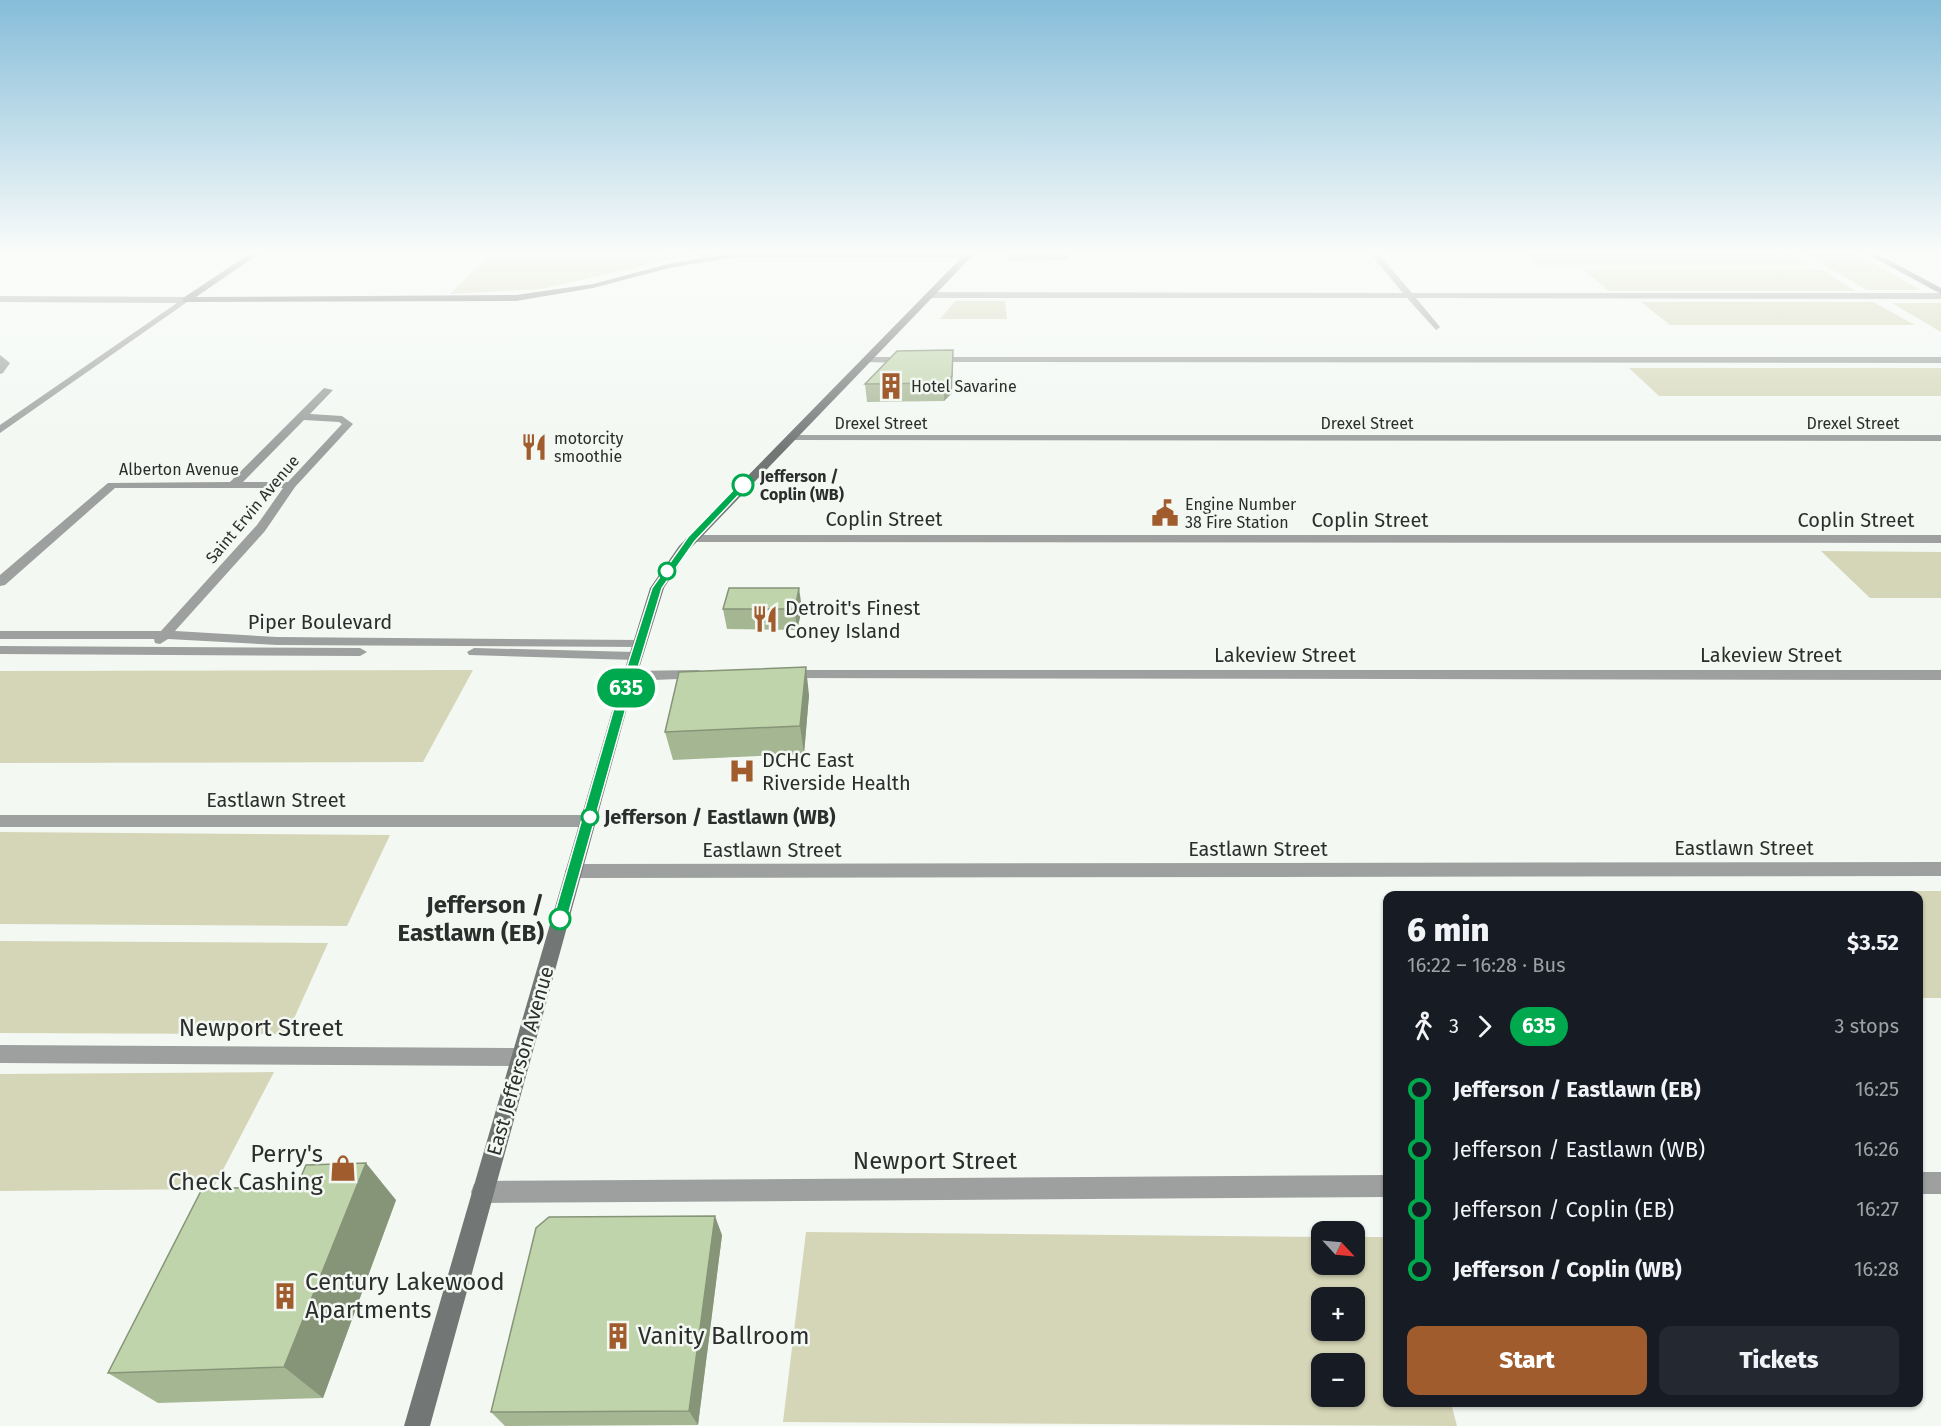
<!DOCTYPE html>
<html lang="en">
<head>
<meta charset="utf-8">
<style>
  :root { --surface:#171b24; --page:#242831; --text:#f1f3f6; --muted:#9ea1a6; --accent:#a05c2d }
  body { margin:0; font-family:"Fira Sans",sans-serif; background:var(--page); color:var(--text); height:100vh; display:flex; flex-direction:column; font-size:22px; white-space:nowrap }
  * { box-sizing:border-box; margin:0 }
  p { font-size:20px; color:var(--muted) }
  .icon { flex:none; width:33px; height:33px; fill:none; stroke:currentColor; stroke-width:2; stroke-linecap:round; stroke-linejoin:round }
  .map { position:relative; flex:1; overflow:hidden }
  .drawer { position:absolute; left:1383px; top:891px; width:540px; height:516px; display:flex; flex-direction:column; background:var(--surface); border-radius:12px; box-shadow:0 2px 4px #0004 }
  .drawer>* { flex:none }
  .badge { padding:0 12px; border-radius:20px; font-size:21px; line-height:39px }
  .needle { width:39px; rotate:116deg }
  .fabs { position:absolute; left:1311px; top:1221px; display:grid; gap:12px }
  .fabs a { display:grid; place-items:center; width:54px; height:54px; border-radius:12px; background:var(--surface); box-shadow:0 2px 4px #0004; font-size:30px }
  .map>.badge { position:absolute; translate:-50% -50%; box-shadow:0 0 0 3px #fff }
  .legs { display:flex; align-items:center; gap:9px; height:66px; padding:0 24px; font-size:20px }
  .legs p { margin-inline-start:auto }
  .overview { display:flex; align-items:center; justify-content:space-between; height:102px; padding:0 24px }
  h1 { font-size:33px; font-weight:800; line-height:45px }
  .cta { display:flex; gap:12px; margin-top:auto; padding:12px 24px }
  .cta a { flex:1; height:69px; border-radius:12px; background:var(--accent); color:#fff; font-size:24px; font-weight:800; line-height:69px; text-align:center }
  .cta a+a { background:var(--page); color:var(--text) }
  ul { padding:0 24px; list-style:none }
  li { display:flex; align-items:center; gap:21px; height:60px; font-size:22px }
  li i { display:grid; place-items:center; width:9px; height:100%; margin:0 8px; background:currentColor }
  li i::after { content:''; width:15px; height:15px; margin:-8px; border:4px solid; border-radius:50%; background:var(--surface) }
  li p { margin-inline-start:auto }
  li:first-child i { background:linear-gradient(#0000 50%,currentColor 0) }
  li:last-child i { background:linear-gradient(currentColor 50%,#0000 0) }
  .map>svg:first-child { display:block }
  .green { fill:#d5d6b7; fill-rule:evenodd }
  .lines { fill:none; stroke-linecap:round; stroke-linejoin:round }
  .street { fill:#9da09e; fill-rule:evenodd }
  .secondary { fill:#727674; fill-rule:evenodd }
  .wall { fill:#a5b693 }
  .shaded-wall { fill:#869478 }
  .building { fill:#c0d4ab; stroke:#869478; stroke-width:1.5 }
  .line-1 { fill:#00a94e; stroke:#fff; stroke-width:1.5 }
  .stop-1-dot { fill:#fff; stroke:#00a94e; stroke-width:3 }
  .labels { text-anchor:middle; stroke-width:5; stroke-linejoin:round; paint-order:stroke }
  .far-poi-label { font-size:16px; fill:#2b2e2c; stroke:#f3f8f3; text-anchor:start }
  .far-street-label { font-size:16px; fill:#2b2e2c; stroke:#f3f8f3 }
  .far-stop-label { font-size:16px; font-weight:bold; fill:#2b2e2c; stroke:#f3f8f3; text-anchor:start }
  .street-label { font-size:20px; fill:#2b2e2c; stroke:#f3f8f3 }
  .poi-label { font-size:20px; fill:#2b2e2c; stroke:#f3f8f3; text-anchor:start }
  .stop-label { font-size:20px; font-weight:bold; fill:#2b2e2c; stroke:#f3f8f3; text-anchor:start }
  .near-stop-label { font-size:24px; font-weight:bold; fill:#2b2e2c; stroke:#f3f8f3; text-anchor:end }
  .near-street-label { font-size:24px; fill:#2b2e2c; stroke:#f3f8f3 }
  .near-poi-label { font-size:24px; fill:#2b2e2c; stroke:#f3f8f3; text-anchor:start }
</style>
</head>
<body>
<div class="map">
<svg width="1941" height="1426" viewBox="0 0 1941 1426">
  <rect width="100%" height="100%" fill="#f3f8f3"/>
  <g class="green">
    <polygon points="1521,251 1789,251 1812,265 1537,265"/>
    <polygon points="1800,251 1850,251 1921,290 1867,290"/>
    <polygon points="689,255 542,289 450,294 488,256"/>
    <polygon points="1584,270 1822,270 1856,291 1609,291"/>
    <polygon points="955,301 1005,301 1007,319 940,319"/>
    <polygon points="1641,302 1873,302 1915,325 1670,325"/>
    <polygon points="1892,303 1941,303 1941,332"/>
    <polygon points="1629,368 1941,368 1941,396 1659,396"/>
    <polygon points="1821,551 1941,552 1941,598 1870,598"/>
    <polygon points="473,670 423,762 0,763 0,671"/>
    <polygon points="0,832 390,835 347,926 0,924"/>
    <polygon points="1481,891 1941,891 1941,998 1919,998 1918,896 1483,896"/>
    <polygon points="0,941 328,943 287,1034 0,1033"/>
    <polygon points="274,1072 213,1189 0,1191 0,1074"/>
    <path d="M806 1232 1321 1237 1322 1264H1354L1355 1237H1387L1388 1402 1451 1403 1457 1426 783 1422ZM1322 1298H1354V1330H1322ZM1322 1364H1354V1396H1322Z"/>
  </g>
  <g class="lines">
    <g class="street">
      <polygon points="385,251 698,251 715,258 711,260 690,253 389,253"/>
      <polygon points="1368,251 1376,251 1412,293 1941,293 1941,299 1416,298 1440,327 1436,330 1407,298 930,298 926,295 930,292 1403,293"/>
      <polygon points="0,296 186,297 190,300 0,433 0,425 177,303 0,302"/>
      <polygon points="0,355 10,363 3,373 0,374"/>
      <polygon points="867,357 906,357 911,360 906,363 864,362 862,360"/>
      <polygon points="933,357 1941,357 1941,363 930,362 928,360"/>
      <path d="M324 388 333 390 310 414 342 416 353 424 295 487 265 531 175 631 277 637 639 640 644 641 646 644 644 647 277 645 168 639 160 644 155 643 154 639H0V631H161L257 525 283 488H115L5 585 0 586V575L108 483 230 482ZM304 420 339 422 342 424 288 482H243Z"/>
      <polygon points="792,435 1941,435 1941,441 788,440 788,436"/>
      <polygon points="691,535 1941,535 1941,543 687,542 685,539"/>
      <polygon points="0,646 360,648 367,652 360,656 0,654"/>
      <polygon points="474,648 635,652 642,656 635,660 469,655 467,652"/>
      <polygon points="698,670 703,672 705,675 703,678 629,681 622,676 629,671"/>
      <polygon points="788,670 1941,670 1941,680 783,678 781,675 783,672"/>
      <polygon points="0,815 588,815 594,817 596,821 594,825 588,827 0,827"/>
      <polygon points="1941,862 1941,876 574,878 568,876 565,871 568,866 574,864"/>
      <polygon points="0,1045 521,1048 528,1050 531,1057 528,1064 521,1066 0,1063"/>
      <rect x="1918" y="1172" width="23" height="22"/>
      <polygon points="1388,1175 1388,1197 482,1203 474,1200 471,1192 474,1184 482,1181"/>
    </g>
    <g class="secondary">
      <polygon points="254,251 263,251 196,297 516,295 593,284 668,264 733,253 977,251 688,551 664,588 629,701 430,1426 404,1426 615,701 650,588 679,546 962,257 733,257 669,268 593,288 516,301 183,302 183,298"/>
      <polygon points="1862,251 1872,251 1941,288 1941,294"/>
    </g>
  </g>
  <g class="wall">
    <polygon points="1008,251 1069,251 1068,260 1008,261"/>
    <polygon points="953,350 952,393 944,401 867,402 865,384"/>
    <polygon points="723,609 802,609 797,630 727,629"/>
    <polygon points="809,695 804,754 673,760 665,732"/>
    <polygon points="396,1200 323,1398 158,1403 108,1373"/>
    <polygon points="722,1235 698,1425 505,1426 491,1412"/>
  </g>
  <g class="shaded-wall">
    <polygon points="953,350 952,393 944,401 944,383"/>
    <polygon points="799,588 802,609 797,630 795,609"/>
    <polygon points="806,667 809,695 804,754 800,726"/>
    <polygon points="366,1163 396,1200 323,1398 284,1367"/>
    <polygon points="715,1216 722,1235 698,1425 689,1411"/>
  </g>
  <g class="building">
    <polygon points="953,350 952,376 944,383 865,384 897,351"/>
    <polygon points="729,588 799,588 795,609 723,609"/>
    <polygon points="806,667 800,726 665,732 679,672"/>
    <polygon points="366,1163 284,1367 108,1373 202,1189 297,1186 306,1165"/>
    <polygon points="715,1216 689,1411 491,1412 536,1228 549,1217"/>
  </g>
  <linearGradient id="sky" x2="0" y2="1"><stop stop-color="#86bdd9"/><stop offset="0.56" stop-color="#fafcfa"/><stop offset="1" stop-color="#fafcfa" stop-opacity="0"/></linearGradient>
  <rect width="1941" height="451" fill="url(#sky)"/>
  <polygon class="line-1" points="740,483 748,485 695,541 662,588 628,701 567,919 560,925 555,923 553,919 616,701 652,588 688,537"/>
  <defs>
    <symbol id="building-bare" viewBox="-9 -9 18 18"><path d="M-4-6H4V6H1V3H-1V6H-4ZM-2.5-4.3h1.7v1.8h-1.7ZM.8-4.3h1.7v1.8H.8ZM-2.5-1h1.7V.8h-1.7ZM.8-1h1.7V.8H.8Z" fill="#a05c2d" stroke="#f3f8f3" stroke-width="2.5" paint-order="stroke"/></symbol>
    <symbol id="restaurant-bare" viewBox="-9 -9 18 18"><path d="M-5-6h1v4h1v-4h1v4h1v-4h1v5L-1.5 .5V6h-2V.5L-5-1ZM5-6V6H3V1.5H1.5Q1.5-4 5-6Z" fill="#a05c2d" stroke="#f3f8f3" stroke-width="2.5" paint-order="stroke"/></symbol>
    <symbol id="civic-bare" viewBox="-9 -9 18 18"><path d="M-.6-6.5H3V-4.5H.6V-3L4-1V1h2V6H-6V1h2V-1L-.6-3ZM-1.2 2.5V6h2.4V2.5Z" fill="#a05c2d" stroke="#f3f8f3" stroke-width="2.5" paint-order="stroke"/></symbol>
    <symbol id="hospital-bare" viewBox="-9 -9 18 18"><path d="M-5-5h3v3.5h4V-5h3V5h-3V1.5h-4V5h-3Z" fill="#a05c2d" stroke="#f3f8f3" stroke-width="2.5" paint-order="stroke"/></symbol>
    <symbol id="shop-bare" viewBox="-9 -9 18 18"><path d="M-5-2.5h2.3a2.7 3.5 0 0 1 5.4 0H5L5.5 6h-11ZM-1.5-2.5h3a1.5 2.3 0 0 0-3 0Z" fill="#a05c2d" stroke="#f3f8f3" stroke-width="2.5" paint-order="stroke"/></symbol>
  </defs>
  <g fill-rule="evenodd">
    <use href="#building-bare" x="872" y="367" width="38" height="38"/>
    <use href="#restaurant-bare" x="515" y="428" width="38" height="38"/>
    <use href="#civic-bare" x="1146" y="494" width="38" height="38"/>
    <use href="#restaurant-bare" x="746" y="600" width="38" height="38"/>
    <use href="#hospital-bare" x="723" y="752" width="38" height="38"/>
    <use href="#shop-bare" x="324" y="1149" width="38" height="38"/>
    <use href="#building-bare" x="266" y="1277" width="38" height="38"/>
    <use href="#building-bare" x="599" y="1317" width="38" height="38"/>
  </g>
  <g class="stop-1-dot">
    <circle cx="743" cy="485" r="10"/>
    <circle cx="667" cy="571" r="8"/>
    <circle cx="590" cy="817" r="8"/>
    <circle cx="560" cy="919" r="10"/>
  </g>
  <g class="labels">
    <g class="far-poi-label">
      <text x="911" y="392">Hotel Savarine</text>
      <text x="554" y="444">motorcity<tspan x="554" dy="18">smoothie</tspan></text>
      <text x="1185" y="510">Engine Number<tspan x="1185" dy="18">38 Fire Station</tspan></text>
    </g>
    <g class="far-street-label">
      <text x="881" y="429">Drexel Street</text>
      <text x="1367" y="429">Drexel Street</text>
      <text x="1853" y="429">Drexel Street</text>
      <text x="179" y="475">Alberton Avenue</text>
      <text transform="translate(252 509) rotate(-50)" y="6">Saint Ervin Avenue</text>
    </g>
    <g class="far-stop-label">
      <text x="760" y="482">Jefferson /<tspan x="760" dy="18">Coplin (WB)</tspan></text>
    </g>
    <g class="street-label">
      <text x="884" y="526">Coplin Street</text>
      <text x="1370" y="527">Coplin Street</text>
      <text x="1856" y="527">Coplin Street</text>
      <text x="320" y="629">Piper Boulevard</text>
      <text x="1285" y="662">Lakeview Street</text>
      <text x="1771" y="662">Lakeview Street</text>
      <text x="276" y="807">Eastlawn Street</text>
      <text x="1744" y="855">Eastlawn Street</text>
      <text x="1258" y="856">Eastlawn Street</text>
      <text x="772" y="857">Eastlawn Street</text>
      <text transform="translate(520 1061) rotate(-74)" y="7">East Jefferson Avenue</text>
    </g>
    <g class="poi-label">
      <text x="785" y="615">Detroit's Finest<tspan x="785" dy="23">Coney Island</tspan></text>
      <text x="762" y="767">DCHC East<tspan x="762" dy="23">Riverside Health</tspan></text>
    </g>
    <g class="stop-label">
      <text x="604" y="824">Jefferson / Eastlawn (WB)</text>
    </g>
    <g class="near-stop-label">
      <text x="544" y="913">Jefferson /<tspan x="544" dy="28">Eastlawn (EB)</tspan></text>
    </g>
    <g class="near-street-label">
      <text x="261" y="1036">Newport Street</text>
      <text x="935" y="1169">Newport Street</text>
    </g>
    <g class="near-poi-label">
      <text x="323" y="1162" text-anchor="end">Perry's<tspan x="323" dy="28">Check Cashing</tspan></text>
      <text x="305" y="1290">Century Lakewood<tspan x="305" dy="28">Apartments</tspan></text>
      <text x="638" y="1344">Vanity Ballroom</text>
    </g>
  </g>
</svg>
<div class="fabs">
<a><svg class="needle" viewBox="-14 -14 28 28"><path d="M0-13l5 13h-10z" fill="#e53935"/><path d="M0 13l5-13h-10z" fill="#9ea1a6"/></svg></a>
<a>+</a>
<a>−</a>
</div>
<b class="badge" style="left:626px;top:688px;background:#00a94e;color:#fff">635</b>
<section class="drawer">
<div class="overview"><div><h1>6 min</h1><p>16:22 – 16:28 · Bus</p></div><b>$3.52</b></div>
<div class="legs"><svg class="icon" aria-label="walk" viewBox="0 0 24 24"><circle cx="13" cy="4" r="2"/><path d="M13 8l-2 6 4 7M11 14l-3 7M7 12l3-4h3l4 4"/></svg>3<svg class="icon" aria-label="forward" viewBox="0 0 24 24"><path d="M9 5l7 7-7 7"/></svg><b class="badge" style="background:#00a94e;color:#fff">635</b><p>3 stops</p></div>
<ul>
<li><i style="color:#00a94e"></i><b>Jefferson / Eastlawn (EB)</b><p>16:25</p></li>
<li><i style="color:#00a94e"></i><span>Jefferson / Eastlawn (WB)</span><p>16:26</p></li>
<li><i style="color:#00a94e"></i><span>Jefferson / Coplin (EB)</span><p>16:27</p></li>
<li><i style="color:#00a94e"></i><b>Jefferson / Coplin (WB)</b><p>16:28</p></li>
</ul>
<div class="cta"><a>Start</a><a>Tickets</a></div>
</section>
</div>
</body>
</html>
